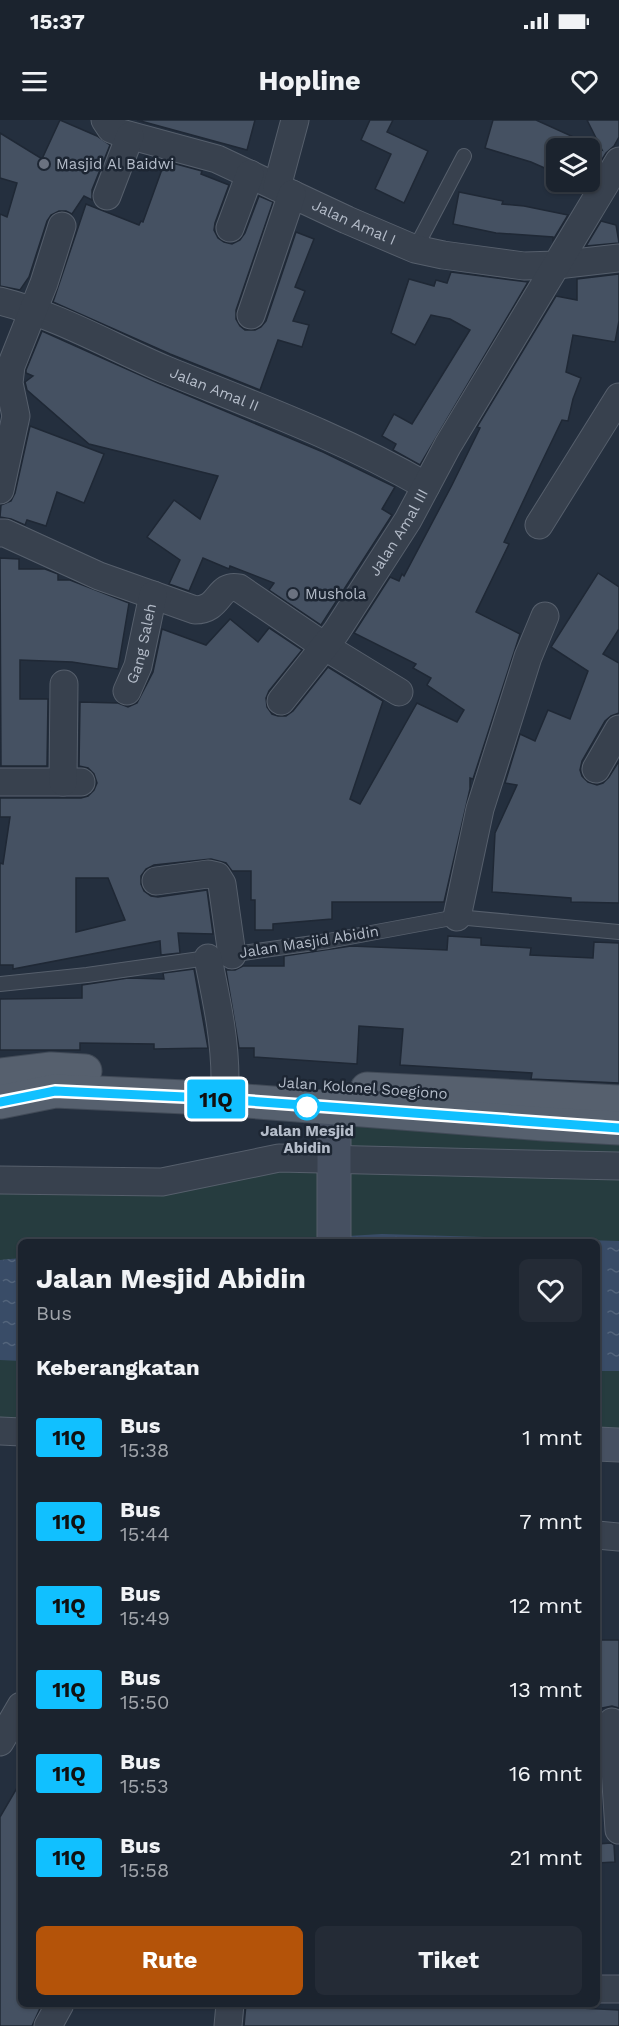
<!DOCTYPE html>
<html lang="id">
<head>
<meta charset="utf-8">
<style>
  :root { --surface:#1b232e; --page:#242b36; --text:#f1f3f6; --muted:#a0a4aa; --line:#39404a; --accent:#b45309 }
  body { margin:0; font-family:"Work Sans",sans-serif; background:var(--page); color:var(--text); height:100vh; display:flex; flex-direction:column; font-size:22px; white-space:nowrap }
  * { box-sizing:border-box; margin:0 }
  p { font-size:20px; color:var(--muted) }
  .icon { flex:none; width:33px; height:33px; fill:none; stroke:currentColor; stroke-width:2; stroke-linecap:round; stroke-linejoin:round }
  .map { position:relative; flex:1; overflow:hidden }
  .side { position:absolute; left:18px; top:1119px; width:582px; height:768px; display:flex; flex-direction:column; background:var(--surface); border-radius:9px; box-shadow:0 2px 4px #0004,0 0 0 2px var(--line) }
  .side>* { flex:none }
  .badge { padding:0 12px; border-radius:4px; font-size:21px; line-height:39px }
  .tools { position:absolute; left:546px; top:18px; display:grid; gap:12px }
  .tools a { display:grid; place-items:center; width:54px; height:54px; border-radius:9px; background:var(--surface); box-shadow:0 2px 4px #0004,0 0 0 2px var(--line); font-size:30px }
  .map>.badge { position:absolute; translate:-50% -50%; box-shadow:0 0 0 3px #fff }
  h2 { padding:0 18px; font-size:22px; line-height:54px }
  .round { display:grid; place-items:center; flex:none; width:63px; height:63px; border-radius:9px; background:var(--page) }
  .headline { display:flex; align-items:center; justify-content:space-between; height:102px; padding:0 18px }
  h1 { font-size:28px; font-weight:700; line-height:45px }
  .button { display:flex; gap:12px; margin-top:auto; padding:12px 18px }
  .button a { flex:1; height:69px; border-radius:9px; background:var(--accent); color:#fff; font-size:24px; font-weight:700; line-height:69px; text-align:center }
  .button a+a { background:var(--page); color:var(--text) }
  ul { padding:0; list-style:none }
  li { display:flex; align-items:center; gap:18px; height:84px; padding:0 18px }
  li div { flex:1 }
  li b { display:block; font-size:22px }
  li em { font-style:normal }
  li .badge { min-width:66px; font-weight:700; text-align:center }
  .status { display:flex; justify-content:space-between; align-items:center; height:42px; padding:0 30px; background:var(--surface); direction:ltr }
  .status svg { height:16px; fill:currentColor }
  header { display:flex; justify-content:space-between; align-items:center; height:78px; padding:0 18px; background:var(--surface); font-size:27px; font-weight:700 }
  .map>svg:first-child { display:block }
  .green { fill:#263c3f }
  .water { fill:url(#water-ripples) }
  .building { fill:#455162; stroke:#1f2835; stroke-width:1.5; fill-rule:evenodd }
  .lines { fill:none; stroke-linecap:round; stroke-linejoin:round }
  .lane-casing { stroke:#565f6c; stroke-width:16 }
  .street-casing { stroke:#565f6c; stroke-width:29 }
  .secondary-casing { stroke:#565f6c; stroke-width:35 }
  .primary-casing { stroke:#414a57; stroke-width:35 }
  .lane { stroke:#38414e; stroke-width:14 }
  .street { stroke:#38414e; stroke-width:27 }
  .secondary { stroke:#465061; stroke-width:33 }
  .primary { stroke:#56606e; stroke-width:33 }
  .line-casing { stroke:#fff; stroke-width:14 }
  .line { stroke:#11c0ff; stroke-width:9 }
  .worship-dot { fill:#6b7280; stroke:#1d2633; stroke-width:2 }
  .stop-dot { fill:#fff; stroke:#11c0ff; stroke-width:3 }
  .labels { text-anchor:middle; stroke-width:5; stroke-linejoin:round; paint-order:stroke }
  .poi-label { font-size:15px; fill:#b4bcc9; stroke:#1d2633; text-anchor:start }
  .street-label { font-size:15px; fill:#b4bcc9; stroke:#1d2633 }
  .stop-label { font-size:15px; font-weight:bold; fill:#b4bcc9; stroke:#1d2633 }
</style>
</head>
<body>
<div class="status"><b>15:37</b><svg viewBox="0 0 49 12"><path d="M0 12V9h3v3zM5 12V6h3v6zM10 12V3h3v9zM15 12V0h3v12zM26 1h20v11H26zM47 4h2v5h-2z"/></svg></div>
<header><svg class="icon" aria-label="menu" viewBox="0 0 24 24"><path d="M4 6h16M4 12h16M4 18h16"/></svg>Hopline<svg class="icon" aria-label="heart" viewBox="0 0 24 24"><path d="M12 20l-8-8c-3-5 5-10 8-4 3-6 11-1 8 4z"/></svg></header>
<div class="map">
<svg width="619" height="1906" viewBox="0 0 619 1906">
  <defs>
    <pattern id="water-ripples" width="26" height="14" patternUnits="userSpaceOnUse" patternTransform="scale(1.5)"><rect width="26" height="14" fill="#394c67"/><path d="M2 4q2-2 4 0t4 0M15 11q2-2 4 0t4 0" fill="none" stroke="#53647b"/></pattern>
  </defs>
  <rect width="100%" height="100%" fill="#242f3e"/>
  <polygon class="green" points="334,989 619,1008 619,1325 597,1324 597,1122 21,1122 21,1311 0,1310 0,1060 333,1040"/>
  <g class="water">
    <polygon points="382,1114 619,1121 619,1251 597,1251 597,1122 246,1122"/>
    <polygon points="21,1138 21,1241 0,1240 0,1140"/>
  </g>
  <g class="building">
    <polygon points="60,0 97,16 110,25 92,70 92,80 84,76 72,94 66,91 59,91 51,95 47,101 29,157 20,170 0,166 0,94 7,97 17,63 0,58 0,13 42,39"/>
    <polygon points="137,0 255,0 247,30"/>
    <polygon points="370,0 393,0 387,12 428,31 404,83 375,69 391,34 361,20"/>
    <polygon points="493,0 536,0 602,30 587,0 619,0 619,17 614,26 606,33 590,59 590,28 556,28 556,62 588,62 583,71 555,62 556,53 531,42 485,28"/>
    <polygon points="165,41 202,51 201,54 229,65 215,103 214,110 218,118 224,122 232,124 240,120 245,113 259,76 273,82 236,190 236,199 240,206 245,210 255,210 261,207 266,201 296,112 314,119 295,167 305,171 293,201 309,205 302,227 278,220 260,270 170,234 53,182 86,84 139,105 141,101 143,102"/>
    <polygon points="459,72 503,81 502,84 524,86 568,95 553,120 553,117 496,113 453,104"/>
    <polygon points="601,101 616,105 619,123 586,126"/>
    <polygon points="451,152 528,162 420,345 393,330 396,324 382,316 394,294 412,304 470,210 450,199 431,195 415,225 391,213 409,159 434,166 436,160 447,163"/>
    <path d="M619 154V201L615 222 573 215 566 252 581 258 573 279 568 301 562 300 535 356 504 422 509 424 476 492 520 514 473 659 470 658V669L444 782H332V799L273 804V810H255V780H251V751H232L226 743 211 739 154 745 146 749 141 756V764L144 771 151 776 158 777 207 770 213 814 178 813 180 833 161 835 160 821 13 849V845H0V743L3 744 10 697H0V678H81L88 676 94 670 97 663 94 654 88 648 79 646 80 582 118 583 128 587 137 583 153 552 162 509 206 525 230 499 258 522 269 508 302 530 269 571 266 578 267 587 272 594 278 596H286L293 591 328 547 383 581 350 679 360 684 417 583 457 602 464 590 427 565 431 558 413 548 416 544 354 513 390 457 399 461 402 454 404 456 452 365 480 308 477 307 556 176 577 180V159ZM76 758H108L125 800 76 812Z"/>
    <polygon points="42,211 158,263 323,332 395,367 382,389 392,395 321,505 269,470 274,463 230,446 229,449 203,438 189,471 169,464 180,440 147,417 174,380 200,399 218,356 89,324 27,270 25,262 33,256 26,253 26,250"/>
    <polygon points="30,306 104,334 84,383 57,372 46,406 27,400 25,405 11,399 0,397 1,385 11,381 15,373"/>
    <polygon points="0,438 19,439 19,449 45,449 58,454 58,460 70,460 129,483 118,549 72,542 20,540 20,579 48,579 47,646 1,646"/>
    <polygon points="598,453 619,467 619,509 603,534 619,543 619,593 611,596 605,601 582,641 580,650 582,656 588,662 597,665 603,663 609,657 619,641 619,783 571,782 571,778 492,772 495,713 517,665 505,663 520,614 535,621 548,590 570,599 588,551 551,527"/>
    <polygon points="448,816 481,818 481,825 531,828 530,835 593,838 594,822 619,823 619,963 531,959 532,953 400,945 403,909 359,906 357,944 254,937 254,928 239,928 226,850 235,850 243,846 284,846 284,836 351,826 447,830"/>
    <polygon points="194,849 208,928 154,929 154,924 80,923 80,930 0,930 0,879 82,878 82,865 128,858 164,859 163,853"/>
    <polygon points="597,1520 619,1520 619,1588 612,1586 597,1589"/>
    <polygon points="21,1661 21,1884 42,1884 32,1906 0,1906 0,1697"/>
    <polygon points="611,1723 614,1725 615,1742 597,1743 597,1724"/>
    <polygon points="246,1884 505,1884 619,1890 619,1906 244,1906"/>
  </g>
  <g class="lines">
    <defs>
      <g id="lane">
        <polyline points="415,129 464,36"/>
        <polyline points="0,864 87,855 328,821 457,797 619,812"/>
      </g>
      <g id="street">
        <path id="s1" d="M105 0 111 9 121 13 217 39 347 100 415 129 443 135 524 146 557 145 619 138"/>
        <polyline points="277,67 295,0"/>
        <polyline points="107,76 130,16"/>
        <polyline points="230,108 250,54"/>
        <path id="s2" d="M0 181C57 195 110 226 164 249 255 286 341 317 426 366"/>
        <polyline points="251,195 292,74"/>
        <polyline points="0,370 16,296 9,263 11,246 44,163 62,106"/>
        <polyline points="539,405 619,277"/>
        <path d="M0 413H5L99 456 195 490C221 490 217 463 239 468L324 526 399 572"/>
        <path id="s3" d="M127 571 138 546 153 475"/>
        <path id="s4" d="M281 581 336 512 408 400 448 325 619 41"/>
        <polyline points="596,649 619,609"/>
        <polyline points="0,662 81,662"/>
        <polyline points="63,662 64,564"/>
        <polyline points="156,761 208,754 217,756 222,764 232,835"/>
        <polyline points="457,797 480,689 528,537 545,496"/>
        <path d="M208 838C216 878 225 917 225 959"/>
        <polyline points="0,1060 162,1062 279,1038 619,1046"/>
        <polyline points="0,1311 21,1312"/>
        <polyline points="597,1415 619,1417"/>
        <polyline points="612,1602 619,1710"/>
        <polyline points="0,1622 21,1586"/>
        <polyline points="597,1869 619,1869"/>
        <polyline points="48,1906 60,1884"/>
        <polyline points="228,1906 230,1884"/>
      </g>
      <g id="secondary">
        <polyline points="334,1122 334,989"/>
        <polyline points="597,1324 619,1325"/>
      </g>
      <g id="primary">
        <polyline points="0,955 51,949 85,951"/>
        <polyline points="367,969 619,982"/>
        <polyline points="0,982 55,971 207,978 544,1004 619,1008"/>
      </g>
    </defs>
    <use href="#lane" class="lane-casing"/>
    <use href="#street" class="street-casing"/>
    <use href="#secondary" class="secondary-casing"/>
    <use href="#primary" class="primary-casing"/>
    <use href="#lane" class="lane"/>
    <use href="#street" class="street"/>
    <use href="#secondary" class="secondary"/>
    <use href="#primary" class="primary"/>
  </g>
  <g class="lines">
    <defs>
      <polyline id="line" points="0,982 55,971 207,978 619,1008"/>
    </defs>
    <use href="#line" class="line-casing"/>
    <use href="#line" class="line"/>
  </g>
  <g class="worship-dot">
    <circle cx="44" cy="44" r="6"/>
    <circle cx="293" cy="474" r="6"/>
  </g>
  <circle class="stop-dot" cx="307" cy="987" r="12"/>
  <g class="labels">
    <g class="poi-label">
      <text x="56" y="49">Masjid Al Baidwi</text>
      <text x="305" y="479">Mushola</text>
    </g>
    <g class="street-label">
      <text dy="5" stroke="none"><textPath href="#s1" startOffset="272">Jalan Amal I</textPath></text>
      <text dy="5" stroke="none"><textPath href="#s2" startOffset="232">Jalan Amal II</textPath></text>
      <text dy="5" stroke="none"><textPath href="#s4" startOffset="206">Jalan Amal III</textPath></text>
      <text dy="5" stroke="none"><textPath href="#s3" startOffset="50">Gang Saleh</textPath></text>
      <text transform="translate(309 822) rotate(-9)" y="5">Jalan Masjid Abidin</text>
      <text transform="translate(363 968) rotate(4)" y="5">Jalan Kolonel Soegiono</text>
    </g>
    <g class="stop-label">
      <text x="307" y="1016">Jalan Mesjid<tspan x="307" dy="17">Abidin</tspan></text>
    </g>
  </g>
</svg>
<div class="tools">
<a><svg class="icon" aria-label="layers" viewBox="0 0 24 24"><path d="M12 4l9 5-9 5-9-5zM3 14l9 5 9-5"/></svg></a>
</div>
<b class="badge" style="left:216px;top:979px;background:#11c0ff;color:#111">11Q</b>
<section class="side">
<div class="headline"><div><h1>Jalan Mesjid Abidin</h1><p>Bus</p></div><a class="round"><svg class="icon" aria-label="heart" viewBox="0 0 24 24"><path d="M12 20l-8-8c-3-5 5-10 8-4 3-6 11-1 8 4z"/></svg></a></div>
<h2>Keberangkatan</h2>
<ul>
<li><span class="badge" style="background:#11c0ff;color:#111">11Q</span><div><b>Bus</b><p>15:38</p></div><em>1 mnt</em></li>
<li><span class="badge" style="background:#11c0ff;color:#111">11Q</span><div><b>Bus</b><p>15:44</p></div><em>7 mnt</em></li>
<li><span class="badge" style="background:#11c0ff;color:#111">11Q</span><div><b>Bus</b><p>15:49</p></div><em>12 mnt</em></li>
<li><span class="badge" style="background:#11c0ff;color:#111">11Q</span><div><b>Bus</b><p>15:50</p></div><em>13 mnt</em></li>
<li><span class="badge" style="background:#11c0ff;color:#111">11Q</span><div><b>Bus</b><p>15:53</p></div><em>16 mnt</em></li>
<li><span class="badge" style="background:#11c0ff;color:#111">11Q</span><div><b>Bus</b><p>15:58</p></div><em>21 mnt</em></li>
</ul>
<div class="button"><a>Rute</a><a>Tiket</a></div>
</section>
</div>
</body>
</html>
